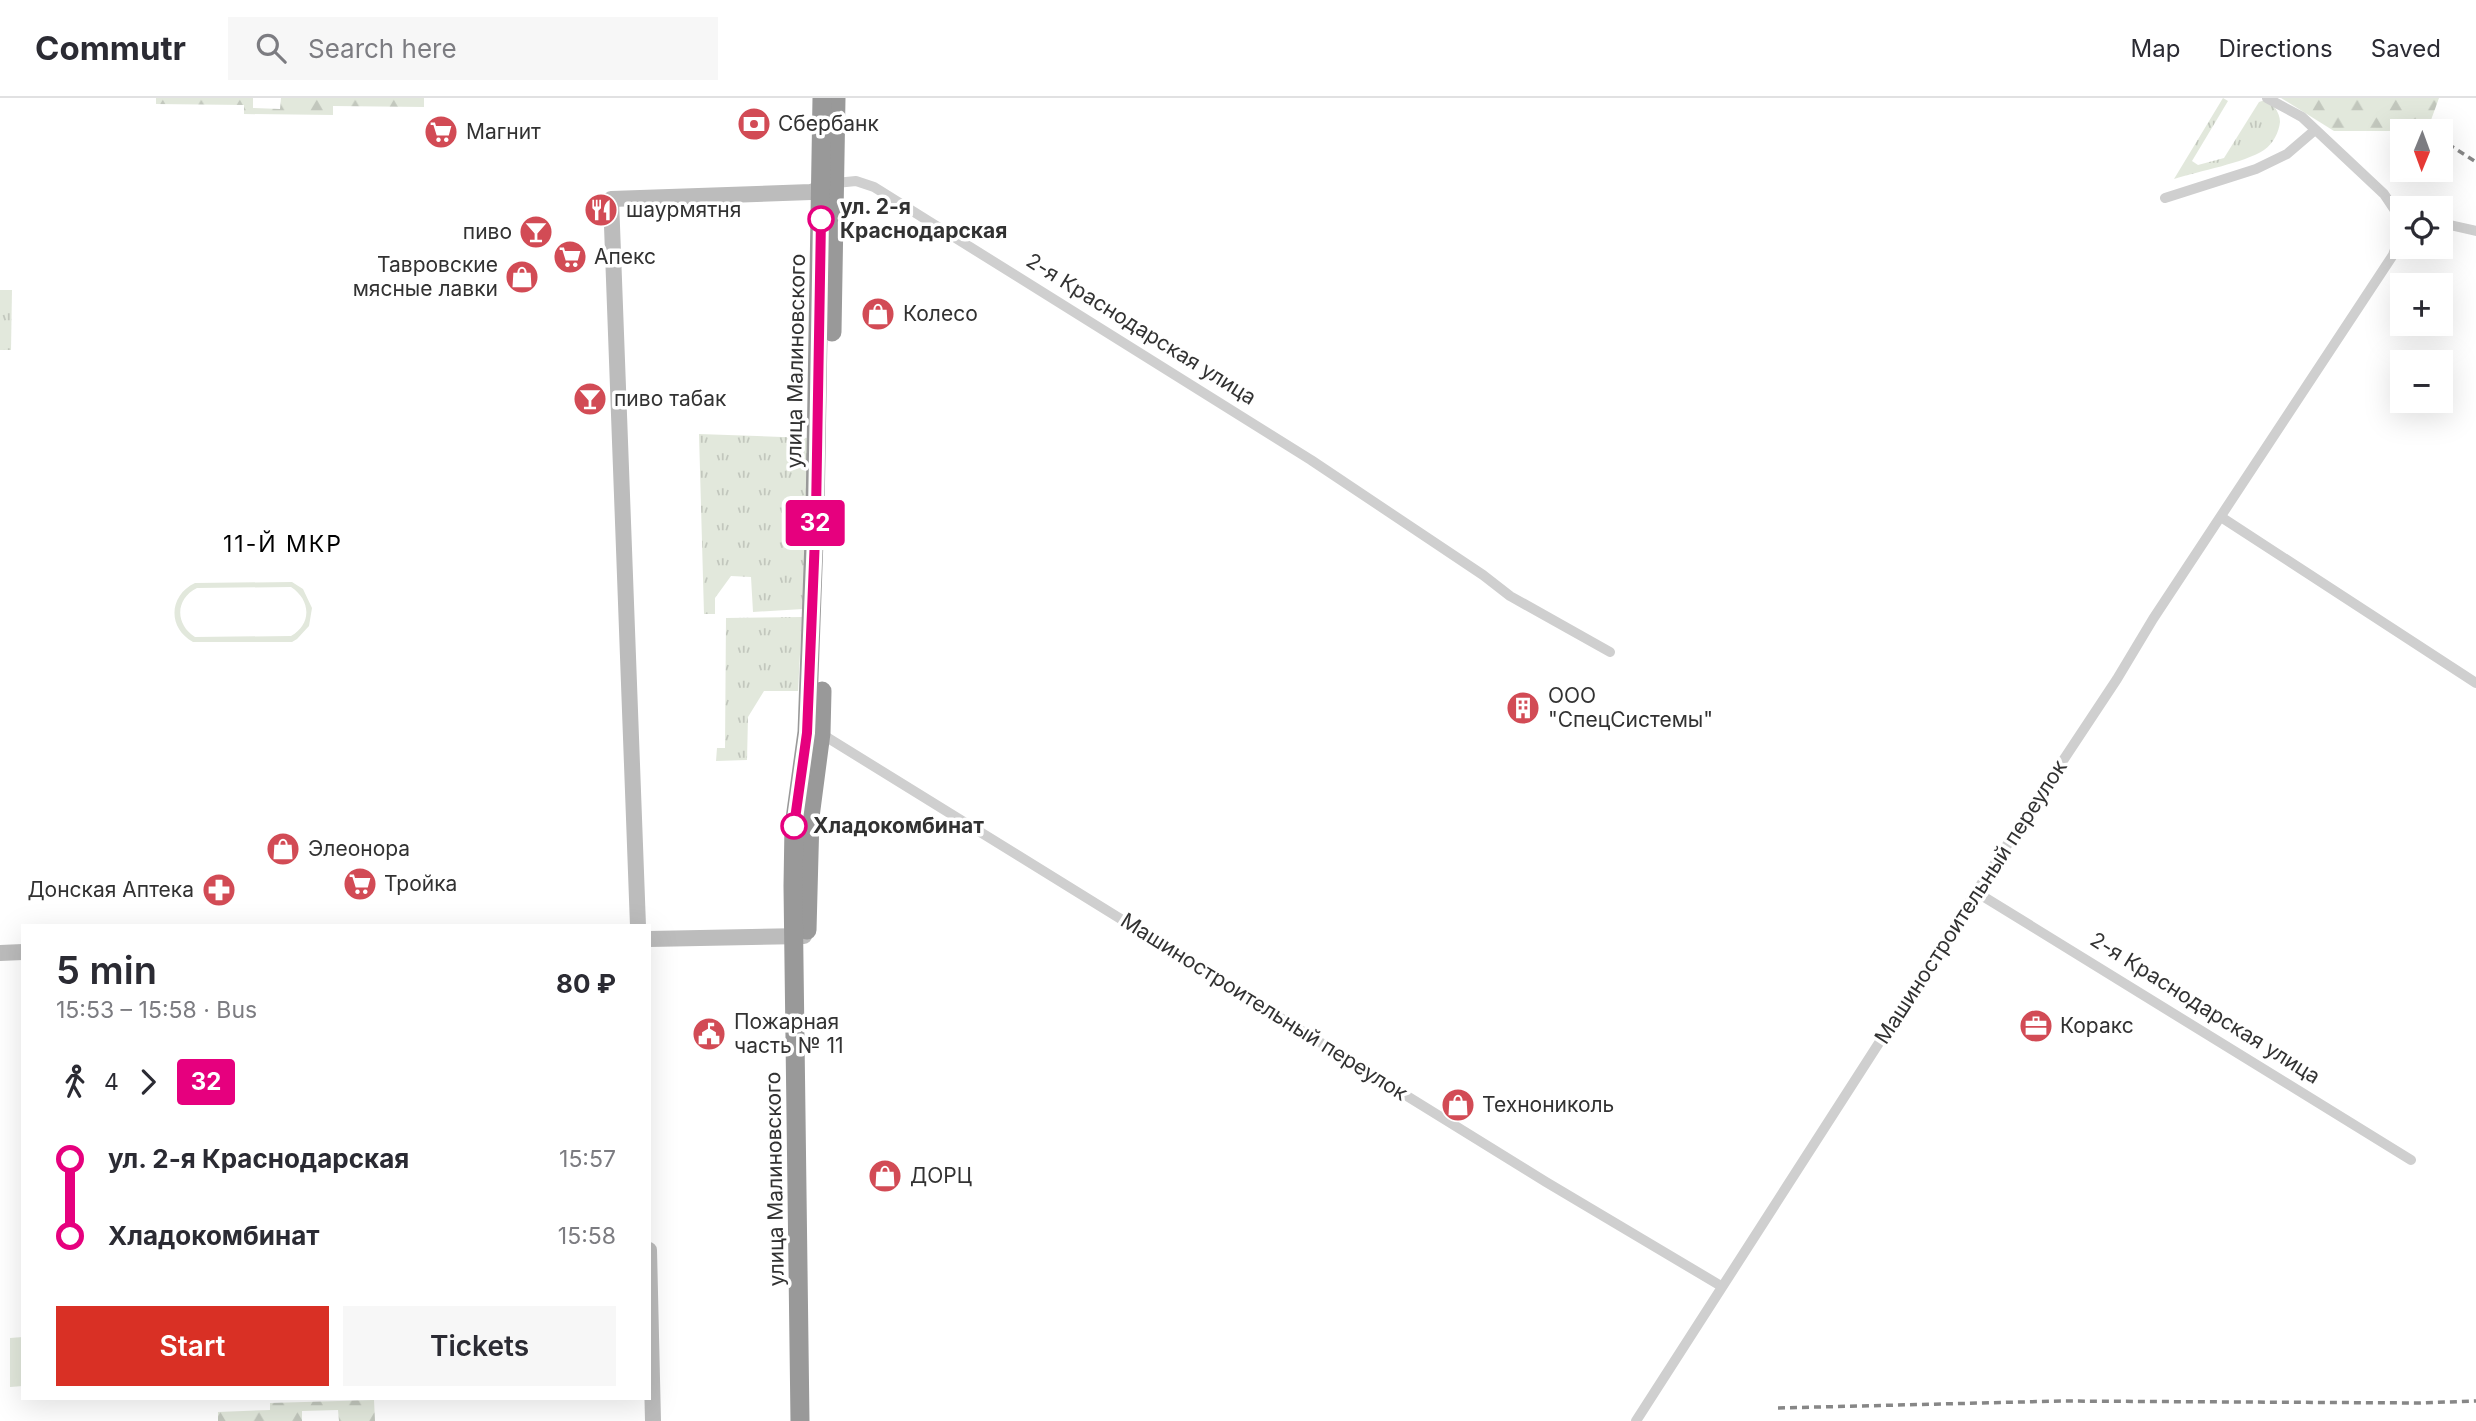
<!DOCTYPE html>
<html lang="en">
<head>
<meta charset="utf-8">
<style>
  :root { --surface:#fff; --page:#f7f7f7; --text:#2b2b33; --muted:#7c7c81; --line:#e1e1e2; --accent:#d93025 }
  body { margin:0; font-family:Inter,sans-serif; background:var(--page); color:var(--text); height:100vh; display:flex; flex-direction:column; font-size:26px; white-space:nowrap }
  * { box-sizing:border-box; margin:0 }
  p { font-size:23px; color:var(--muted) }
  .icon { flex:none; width:38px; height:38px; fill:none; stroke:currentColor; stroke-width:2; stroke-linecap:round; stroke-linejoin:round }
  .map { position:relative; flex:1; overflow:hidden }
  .panel { position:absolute; left:21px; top:826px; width:630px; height:476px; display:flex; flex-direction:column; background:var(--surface); border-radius:0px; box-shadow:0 7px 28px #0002 }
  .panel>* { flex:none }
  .badge { padding:0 14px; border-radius:5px; font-size:24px; line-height:46px }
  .needle { width:46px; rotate:181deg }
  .tools { position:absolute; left:2390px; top:21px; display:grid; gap:14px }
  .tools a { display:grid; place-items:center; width:63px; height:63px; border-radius:0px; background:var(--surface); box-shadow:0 7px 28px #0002; font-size:35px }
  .map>.badge { position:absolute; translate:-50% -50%; box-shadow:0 0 0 4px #fff }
  .legs { display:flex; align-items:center; gap:10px; height:77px; padding:0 35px; font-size:23px }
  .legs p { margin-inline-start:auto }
  .overview { display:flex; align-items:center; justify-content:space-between; height:119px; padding:0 35px }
  h1 { font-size:38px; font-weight:600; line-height:52px }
  .button { display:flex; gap:14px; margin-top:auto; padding:14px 35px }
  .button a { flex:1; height:80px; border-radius:0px; background:var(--accent); color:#fff; font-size:28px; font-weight:600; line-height:80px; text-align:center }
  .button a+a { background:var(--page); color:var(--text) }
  ul { padding:0 35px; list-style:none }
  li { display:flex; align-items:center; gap:24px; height:77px; font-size:26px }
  li i { display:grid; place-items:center; width:10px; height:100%; margin:0 9px; background:currentColor }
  li i::after { content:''; width:18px; height:18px; margin:-9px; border:5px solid; border-radius:50%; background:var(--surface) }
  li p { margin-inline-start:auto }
  li:first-child i { background:linear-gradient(#0000 50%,currentColor 0) }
  li:last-child i { background:linear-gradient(currentColor 50%,#0000 0) }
  header { display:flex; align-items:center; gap:42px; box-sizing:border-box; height:98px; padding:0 35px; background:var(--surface); border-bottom:2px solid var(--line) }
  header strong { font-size:33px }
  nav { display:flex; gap:38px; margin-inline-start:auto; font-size:24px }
  .search { width:490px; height:63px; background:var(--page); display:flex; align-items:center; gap:18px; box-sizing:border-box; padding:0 24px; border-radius:0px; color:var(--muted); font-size:26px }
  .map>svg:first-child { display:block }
  .grass { fill:url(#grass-tufts) }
  .forest { fill:url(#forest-firs) }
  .pitch { fill:#e2e8dc; fill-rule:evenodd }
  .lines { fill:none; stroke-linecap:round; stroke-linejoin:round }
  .street { stroke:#cfcfcf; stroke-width:10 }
  .secondary { stroke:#bcbcbc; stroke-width:16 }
  .highway { stroke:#999; stroke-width:19 }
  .rail { stroke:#878787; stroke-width:3.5; stroke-dasharray:7 5; stroke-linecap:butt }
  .line-1-casing { stroke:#fff; stroke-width:16 }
  .line-1 { stroke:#e6007e; stroke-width:10 }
  .stop-1-dot { fill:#fff; stroke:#e6007e; stroke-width:3.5 }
  .labels { text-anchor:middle; stroke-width:7; stroke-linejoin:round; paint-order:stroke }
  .poi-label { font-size:21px; fill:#323232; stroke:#fff; text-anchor:start }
  .stop-label { font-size:21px; font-weight:bold; fill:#323232; stroke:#fff; text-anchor:start }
  .street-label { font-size:21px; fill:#323232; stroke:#fff }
  .neighbourhood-label { font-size:23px; letter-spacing:2px; fill:#000; stroke:#fff }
</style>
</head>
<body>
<header>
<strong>Commutr</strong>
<div class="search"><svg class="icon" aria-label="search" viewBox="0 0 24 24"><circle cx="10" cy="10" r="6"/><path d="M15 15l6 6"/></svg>Search here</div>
<nav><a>Map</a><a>Directions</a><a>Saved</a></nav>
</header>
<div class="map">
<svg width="2476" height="1323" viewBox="0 0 2476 1323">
  <defs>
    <pattern id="grass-tufts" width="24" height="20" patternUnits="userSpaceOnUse" patternTransform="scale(1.75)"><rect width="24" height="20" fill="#e2e8dc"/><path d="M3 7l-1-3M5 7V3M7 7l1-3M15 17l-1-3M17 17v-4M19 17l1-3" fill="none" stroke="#c2c7bd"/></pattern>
    <pattern id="forest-firs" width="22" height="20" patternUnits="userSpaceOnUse" patternTransform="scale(1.75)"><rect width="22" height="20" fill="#e2e8dc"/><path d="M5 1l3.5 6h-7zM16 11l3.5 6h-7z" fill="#c2c7bd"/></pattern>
  </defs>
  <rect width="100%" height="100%" fill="#fff"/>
  <g class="grass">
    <path d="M2223 0 2228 3 2192 63 2198 67 2224 60 2259 4 2265 2C2273 6 2280 14 2280 24 2279 34 2273 46 2264 52 2244 65 2199 73 2174 81Z"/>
    <polygon points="0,192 12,192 11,252 0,252"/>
    <polygon points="699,336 809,340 803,511 753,514 751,479 731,478 715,500 715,516 704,516"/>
    <polygon points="802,519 798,593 764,593 748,619 747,662 716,663 717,650 725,650 726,520"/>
  </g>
  <g class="forest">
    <polygon points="156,0 253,0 253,10 280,11 281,0 424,0 424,9 333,8 333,17 244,16 244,7 156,6"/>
    <polygon points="2281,0 2439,0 2427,33 2334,33"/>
    <polygon points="374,1302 375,1323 339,1323 338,1312 302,1313 302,1323 218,1323 218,1314 270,1312 270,1305"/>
  </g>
  <g class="pitch">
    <path d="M292 484 303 491 312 510 309 528 297 541 292 544H193C167 530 169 497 195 485ZM291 489C311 502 312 526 291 538L195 539C175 526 175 501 197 490Z"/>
    <polygon points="23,1239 23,1288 10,1289 10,1240"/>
  </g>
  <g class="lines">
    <g class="street">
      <polyline points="2267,0 2302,19 2384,96 2400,120 2403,120"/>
      <polyline points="836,85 856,83 874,89 1311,362 1483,477 1510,498 1610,554"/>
      <polyline points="2165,100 2256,71 2287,56 2315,32"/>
      <polyline points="2441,125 2476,133"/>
      <polyline points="2221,419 2476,585"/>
      <polyline points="820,635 1546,1084 1721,1188"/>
      <polyline points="1976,794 2411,1062"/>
      <polyline points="1636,1323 1976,794 2117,581 2153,521 2393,157 2401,135 2400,120"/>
    </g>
    <g class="secondary">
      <polyline points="638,828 611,101 811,94 830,87"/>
      <polyline points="649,841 804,838"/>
      <polyline points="0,855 23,854"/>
      <polyline points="649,1152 653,1323"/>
    </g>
    <g class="highway">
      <polyline points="832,234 836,0"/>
      <polyline points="807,832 810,719 821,635 822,593"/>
      <polyline points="800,1323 793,788 794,728 807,634 815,415 822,0"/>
    </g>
    <g class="rail">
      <polyline points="2448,46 2476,64"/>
      <polyline points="1778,1310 2061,1303 2420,1305 2476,1303"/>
    </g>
  </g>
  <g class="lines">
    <defs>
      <polyline id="line-1" points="794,728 807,635 816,415 821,121"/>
    </defs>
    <use href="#line-1" class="line-1-casing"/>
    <use href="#line-1" class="line-1"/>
  </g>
  <defs>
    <symbol id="bank-disc" viewBox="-11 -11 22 22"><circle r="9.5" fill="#d24b55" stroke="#fff"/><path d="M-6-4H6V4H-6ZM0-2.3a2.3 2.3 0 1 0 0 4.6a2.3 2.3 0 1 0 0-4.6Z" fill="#fff"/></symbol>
    <symbol id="supermarket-disc" viewBox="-11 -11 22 22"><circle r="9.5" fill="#d24b55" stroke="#fff"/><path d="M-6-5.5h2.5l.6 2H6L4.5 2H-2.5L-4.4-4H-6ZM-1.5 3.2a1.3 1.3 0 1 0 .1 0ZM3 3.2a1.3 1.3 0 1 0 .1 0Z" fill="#fff"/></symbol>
    <symbol id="restaurant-disc" viewBox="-11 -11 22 22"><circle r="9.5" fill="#d24b55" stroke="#fff"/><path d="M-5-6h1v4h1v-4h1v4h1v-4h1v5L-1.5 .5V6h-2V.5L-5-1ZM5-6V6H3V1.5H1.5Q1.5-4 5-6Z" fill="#fff"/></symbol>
    <symbol id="bar-disc" viewBox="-11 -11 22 22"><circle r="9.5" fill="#d24b55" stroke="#fff"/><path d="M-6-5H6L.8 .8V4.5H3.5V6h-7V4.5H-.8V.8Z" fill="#fff"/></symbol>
    <symbol id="shop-disc" viewBox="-11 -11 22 22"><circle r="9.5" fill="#d24b55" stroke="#fff"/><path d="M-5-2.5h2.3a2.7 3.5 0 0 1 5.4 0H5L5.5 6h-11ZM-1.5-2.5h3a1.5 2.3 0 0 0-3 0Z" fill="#fff"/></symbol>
    <symbol id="building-disc" viewBox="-11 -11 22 22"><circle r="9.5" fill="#d24b55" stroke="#fff"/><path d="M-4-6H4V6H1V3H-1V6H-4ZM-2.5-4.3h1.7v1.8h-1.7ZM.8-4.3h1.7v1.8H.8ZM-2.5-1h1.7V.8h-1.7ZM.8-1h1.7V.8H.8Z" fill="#fff"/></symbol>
    <symbol id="pharmacy-disc" viewBox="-11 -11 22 22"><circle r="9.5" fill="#d24b55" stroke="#fff"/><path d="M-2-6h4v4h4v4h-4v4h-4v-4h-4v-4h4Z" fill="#fff"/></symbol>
    <symbol id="office-disc" viewBox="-11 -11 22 22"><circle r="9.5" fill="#d24b55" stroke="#fff"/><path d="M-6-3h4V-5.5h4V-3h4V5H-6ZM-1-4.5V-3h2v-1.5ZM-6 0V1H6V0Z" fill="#fff"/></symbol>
    <symbol id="civic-disc" viewBox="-11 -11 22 22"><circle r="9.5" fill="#d24b55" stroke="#fff"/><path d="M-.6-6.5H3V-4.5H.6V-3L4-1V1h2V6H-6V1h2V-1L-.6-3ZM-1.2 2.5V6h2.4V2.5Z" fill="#fff"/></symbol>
  </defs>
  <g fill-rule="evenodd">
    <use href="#bank-disc" x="735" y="7" width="38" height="38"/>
    <use href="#supermarket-disc" x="422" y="15" width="38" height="38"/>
    <use href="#restaurant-disc" x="582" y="93" width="38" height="38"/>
    <use href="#bar-disc" x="517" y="115" width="38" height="38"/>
    <use href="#supermarket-disc" x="551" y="140" width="38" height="38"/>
    <use href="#shop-disc" x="503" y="160" width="38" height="38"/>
    <use href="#shop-disc" x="859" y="197" width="38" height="38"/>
    <use href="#bar-disc" x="571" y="282" width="38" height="38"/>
    <use href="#building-disc" x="1504" y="591" width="38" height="38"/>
    <use href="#shop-disc" x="264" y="732" width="38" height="38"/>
    <use href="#supermarket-disc" x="341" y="767" width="38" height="38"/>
    <use href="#pharmacy-disc" x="200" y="773" width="38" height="38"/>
    <use href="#office-disc" x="2017" y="909" width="38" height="38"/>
    <use href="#civic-disc" x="690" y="917" width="38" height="38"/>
    <use href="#shop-disc" x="1439" y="988" width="38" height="38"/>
    <use href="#shop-disc" x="866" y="1059" width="38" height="38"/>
  </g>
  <g class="stop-1-dot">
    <circle cx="821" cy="121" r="12"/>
    <circle cx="794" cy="728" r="12"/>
  </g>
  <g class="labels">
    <g class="poi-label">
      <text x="778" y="33">Сбербанк</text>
      <text x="466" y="41">Магнит</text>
      <text x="626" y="119">шаурмятня</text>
      <text x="512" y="141" text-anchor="end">пиво</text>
      <text x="594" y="166">Апекс</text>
      <text x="498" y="174" text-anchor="end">Тавровские<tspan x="498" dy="24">мясные лавки</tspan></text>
      <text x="903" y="223">Колесо</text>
      <text x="614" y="308">пиво табак</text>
      <text x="1548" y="605">ООО<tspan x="1548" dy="24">"СпецСистемы"</tspan></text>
      <text x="308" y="758">Элеонора</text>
      <text x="384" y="793">Тройка</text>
      <text x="194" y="799" text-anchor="end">Донская Аптека</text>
      <text x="734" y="931">Пожарная<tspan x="734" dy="24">часть № 11</tspan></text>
      <text x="2060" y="935">Коракс</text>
      <text x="1482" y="1014">Технониколь</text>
      <text x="910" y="1085">ДОРЦ</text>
    </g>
    <g class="stop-label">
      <text x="840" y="116">ул. 2-я<tspan x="840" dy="24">Краснодарская</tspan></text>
      <text x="813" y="735">Хладокомбинат</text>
    </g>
    <g class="street-label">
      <text transform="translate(1141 231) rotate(32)" y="7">2-я Краснодарская улица</text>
      <text transform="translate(796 263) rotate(-89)" y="7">улица Малиновского</text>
      <text transform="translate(1971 804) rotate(-57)" y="7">Машиностроительный переулок</text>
      <text transform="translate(1264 909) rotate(32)" y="7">Машиностроительный переулок</text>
      <text transform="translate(2205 910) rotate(32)" y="7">2-я Краснодарская улица</text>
      <text transform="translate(775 1081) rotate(-91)" y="7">улица Малиновского</text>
    </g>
    <g class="neighbourhood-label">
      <text x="283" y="454">11-Й МКР</text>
    </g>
  </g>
</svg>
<div class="tools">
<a><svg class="needle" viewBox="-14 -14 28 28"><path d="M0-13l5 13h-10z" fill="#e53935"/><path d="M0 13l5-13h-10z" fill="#7c7c81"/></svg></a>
<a><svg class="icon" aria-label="locate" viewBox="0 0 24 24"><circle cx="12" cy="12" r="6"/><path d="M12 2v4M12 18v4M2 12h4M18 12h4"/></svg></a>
<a>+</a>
<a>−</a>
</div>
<b class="badge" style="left:815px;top:425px;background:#e6007e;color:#fff">32</b>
<section class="panel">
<div class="overview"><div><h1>5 min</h1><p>15:53 – 15:58 · Bus</p></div><b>80 ₽</b></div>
<div class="legs"><svg class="icon" aria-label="walk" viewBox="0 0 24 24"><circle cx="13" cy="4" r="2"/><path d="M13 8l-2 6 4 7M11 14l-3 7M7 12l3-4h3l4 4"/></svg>4<svg class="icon" aria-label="forward" viewBox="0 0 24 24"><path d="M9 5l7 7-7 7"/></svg><b class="badge" style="background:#e6007e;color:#fff">32</b></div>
<ul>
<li><i style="color:#e6007e"></i><b>ул. 2-я Краснодарская</b><p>15:57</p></li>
<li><i style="color:#e6007e"></i><b>Хладокомбинат</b><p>15:58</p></li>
</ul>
<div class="button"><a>Start</a><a>Tickets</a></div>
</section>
</div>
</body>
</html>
